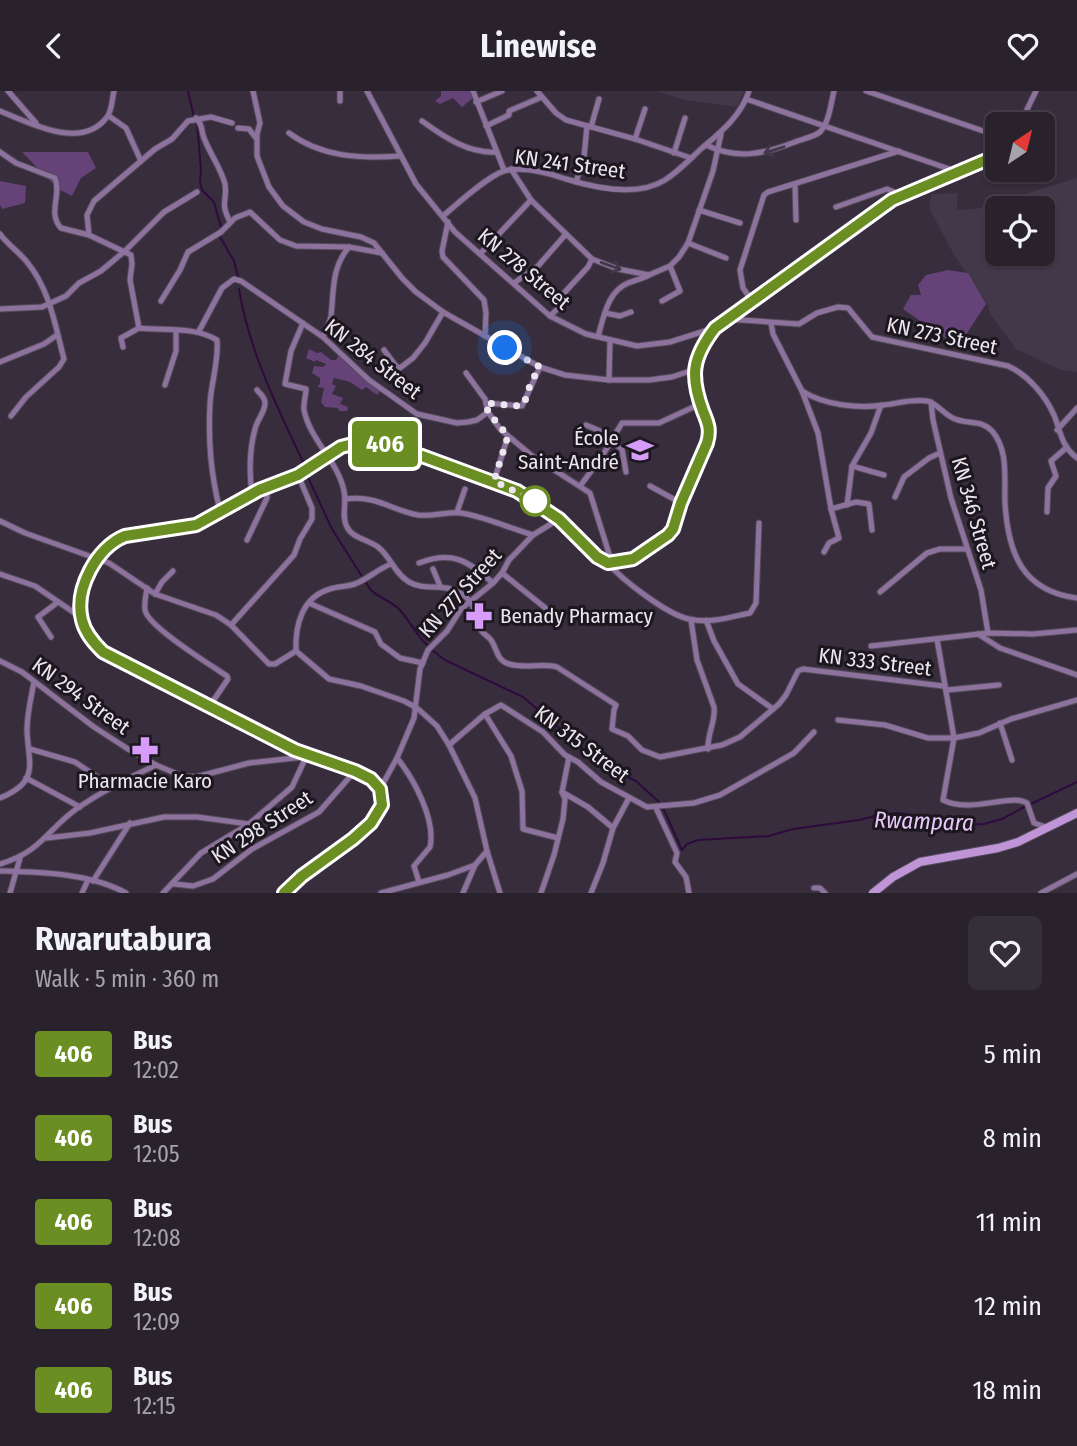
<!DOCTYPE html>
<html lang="en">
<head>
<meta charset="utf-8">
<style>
  :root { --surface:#29222d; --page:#352f39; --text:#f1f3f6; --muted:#a5a4aa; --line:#453f49 }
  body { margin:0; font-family:"Fira Sans Condensed",sans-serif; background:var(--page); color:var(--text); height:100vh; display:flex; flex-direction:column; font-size:26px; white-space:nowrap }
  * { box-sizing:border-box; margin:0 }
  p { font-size:23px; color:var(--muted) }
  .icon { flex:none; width:38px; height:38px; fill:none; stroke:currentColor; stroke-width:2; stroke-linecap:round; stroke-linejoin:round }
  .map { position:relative; height:802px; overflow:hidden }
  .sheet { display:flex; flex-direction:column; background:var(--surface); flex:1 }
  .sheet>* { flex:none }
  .badge { padding:0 14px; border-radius:5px; font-size:24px; line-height:46px }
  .needle { width:46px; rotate:35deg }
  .tools { position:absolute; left:985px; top:21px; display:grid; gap:14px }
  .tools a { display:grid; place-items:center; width:70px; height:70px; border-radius:10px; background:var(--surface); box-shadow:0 2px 5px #0004,0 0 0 2px var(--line); font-size:35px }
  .you { position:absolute; width:35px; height:35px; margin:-18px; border:5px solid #fff; border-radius:50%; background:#1a73e8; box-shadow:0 0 0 10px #1a73e833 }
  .map>.badge { position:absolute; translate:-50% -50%; box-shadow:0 0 0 4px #fff }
  .round { display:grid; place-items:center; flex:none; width:74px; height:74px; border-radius:10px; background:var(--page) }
  .headline { display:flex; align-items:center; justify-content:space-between; height:119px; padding:0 35px }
  h1 { font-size:33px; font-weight:700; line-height:52px }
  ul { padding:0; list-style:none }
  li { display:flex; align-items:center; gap:21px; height:84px; padding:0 35px }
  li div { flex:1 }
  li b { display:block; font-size:26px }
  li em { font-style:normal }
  li .badge { min-width:77px; font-weight:700; text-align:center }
  header { display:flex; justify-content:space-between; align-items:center; height:91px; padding:0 35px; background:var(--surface); font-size:32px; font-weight:700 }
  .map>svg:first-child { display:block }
  .built { fill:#43374a; fill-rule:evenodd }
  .green { fill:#654277 }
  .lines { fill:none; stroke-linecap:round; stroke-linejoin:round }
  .stream { stroke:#2e0a3e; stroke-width:2 }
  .minor-casing { stroke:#544b59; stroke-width:7 }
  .secondary-casing { stroke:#544b59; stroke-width:10 }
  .minor { stroke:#8c729c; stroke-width:5 }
  .secondary { stroke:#c095d8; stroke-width:8 }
  .oneway { stroke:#43374a }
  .line-casing { stroke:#fff; stroke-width:16 }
  .line { stroke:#6b8e23; stroke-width:10 }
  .walk { stroke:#ece6f0; stroke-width:7; stroke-dasharray:0 12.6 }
  .stop-dot { fill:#fff; stroke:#6b8e23; stroke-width:3.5 }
  .labels { text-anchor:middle; stroke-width:6; stroke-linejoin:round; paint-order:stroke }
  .street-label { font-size:21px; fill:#ece6f0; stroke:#1c171e }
  .poi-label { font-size:21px; fill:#ece6f0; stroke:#1c171e; text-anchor:end }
  .water-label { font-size:23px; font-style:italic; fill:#e8c8fa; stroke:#1c171e }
</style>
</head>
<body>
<header><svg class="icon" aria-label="back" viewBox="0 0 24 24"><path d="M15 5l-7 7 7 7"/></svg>Linewise<svg class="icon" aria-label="heart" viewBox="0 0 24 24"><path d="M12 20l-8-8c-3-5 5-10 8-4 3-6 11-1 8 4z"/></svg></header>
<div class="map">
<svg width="1077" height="802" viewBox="0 0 1077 802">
  <rect width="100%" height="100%" fill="#372d3c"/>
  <g class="built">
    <polygon points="656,0 744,0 737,16 685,9"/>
    <path d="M1077 87V281L1061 279 1016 258 991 224 987 213 953 162 929 117 931 103 957 102V119L976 118ZM998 117H1043V163H998Z"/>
  </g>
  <g class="green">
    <polygon points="441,0 471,0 473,7 462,16 453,7 440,13 435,10 441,5"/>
    <polygon points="22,61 88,61 96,77 81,87 72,105 58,98"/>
    <polygon points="0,90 26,95 25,112 2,118 0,114"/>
    <polygon points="948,179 968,182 986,213 958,256 903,218 911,204 921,204 918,194 926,184"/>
    <polygon points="309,258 317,262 321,261 331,269 336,269 339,263 381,299 377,304 366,296 362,299 350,291 334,287 332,293 336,295 332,303 343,307 340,313 348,316 347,320 339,320 338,317 325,316 321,311 324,297 317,296 320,293 320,287 312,282 314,275 323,276 326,273 316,269 315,271 306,267"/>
  </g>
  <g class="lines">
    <g class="stream">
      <polyline points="188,0 194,26"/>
      <polyline points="197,31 201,79 200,91 202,99 214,111 221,136"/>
      <polyline points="220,146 234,170 238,186"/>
      <path d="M239 198C249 260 278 318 305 375"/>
      <path d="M306 382 332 438 370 498C378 507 390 509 399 518 410 530 416 544 428 555"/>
      <polyline points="432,559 445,569 523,606 603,675 636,690 660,712"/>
      <polyline points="1031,713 1077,691"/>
      <polyline points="663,717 682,759 687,753 698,749 769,745 793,738 859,729 884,723 899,722 963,734 984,733 1002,728 1026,715"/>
    </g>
    <defs>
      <g id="minor">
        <polyline points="8,0 36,32"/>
        <polyline points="253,0 260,32 257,43 257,65 269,96 283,115 304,131 322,138 361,146 374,152 402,187 416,201 443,221 540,276 565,284 609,289 649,289 672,286 693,279"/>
        <polyline points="367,0 416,93 455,141 550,225 586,243 637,255 670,251 714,237"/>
        <polyline points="473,0 504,79"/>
        <polyline points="537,0 556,22 566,29 635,48 691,67"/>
        <polyline points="866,0 998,45"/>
        <polyline points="746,8 958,81"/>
        <polyline points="340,10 340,0"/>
        <polyline points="476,11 502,0"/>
        <path d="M0 20C30 32 82 60 107 26 112 20 112 8 114 0"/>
        <polyline points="109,25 126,37 141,70"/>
        <path d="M196 27C203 33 201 40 204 47 210 63 221 77 225 93 228 111 219 109 230 131"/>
        <path d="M422 30C444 46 469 63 497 61"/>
        <polyline points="1020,33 1036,0"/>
        <polyline points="486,35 509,24 509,20 542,6"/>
        <polyline points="591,36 599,8"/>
        <polyline points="238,37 249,38 256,47"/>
        <path d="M289 42C321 66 361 68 400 65"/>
        <polyline points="635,48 645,18"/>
        <path d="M706 54C737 69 764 63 795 51 802 48 814 46 820 41 829 32 831 12 834 0"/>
        <path d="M0 61 16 72 55 87C62 103 47 122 61 137L89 144"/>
        <polyline points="674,62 685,27"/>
        <polyline points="511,78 531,109 592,168 618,178 649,184 670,175 679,166 688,152 713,80 721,43"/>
        <polyline points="576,91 584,66 587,35"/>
        <polyline points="795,94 796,129"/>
        <polyline points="836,116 887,98 901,104"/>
        <polyline points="699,119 740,132"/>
        <path d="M443 125C457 113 492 81 508 79 527 76 549 82 566 88 595 97 638 106 665 89 679 80 690 68 702 57 721 41 741 25 749 0"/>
        <polyline points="448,131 442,160 443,166 484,209 486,222 485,245"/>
        <path d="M0 143C8 154 19 161 27 171 50 199 55 234 64 268L59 276 26 306 11 325"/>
        <polyline points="688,152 726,167"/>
        <polyline points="480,163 531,109"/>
        <polyline points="514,192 538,175 566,143"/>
        <polyline points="161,210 180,179 188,161 221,141 235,127 250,121 280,149 296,155 349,156 382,162"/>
        <polyline points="662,210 680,200 670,175"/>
        <polyline points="753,211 743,197 740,179 764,104 768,101 899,60"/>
        <polyline points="0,218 42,216 66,205 79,192 101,180 126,159 164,121 197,101"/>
        <polyline points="605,222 620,225 631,221"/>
        <polyline points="550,225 568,208 564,202 588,176 592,168"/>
        <path d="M727 228 799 233 817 222 838 216 848 217 872 246 1008 275C1028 284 1045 304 1054 324 1061 341 1061 355 1077 367"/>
        <path d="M303 232 291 260 285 293 306 298C306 304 303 313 304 319 310 349 338 370 344 400 347 412 341 425 347 436 352 447 369 449 378 456 391 466 394 482 409 491 428 502 449 488 469 509 476 516 474 530 480 538 483 543 488 545 491 549 498 559 496 569 509 573 525 578 542 572 557 576L616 614 614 619 612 638 628 645 642 659 660 666 722 654 740 646 779 613 786 604 798 580 803 578 943 595 947 599 999 594"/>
        <polyline points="771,232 773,243 802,300 818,342 831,418 856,411 869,413 872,439"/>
        <polyline points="199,240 222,197 234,188 241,190 323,246 369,289 417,323 457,332 468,331 477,329 488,321"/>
        <path d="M598 245C604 226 607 201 628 192 636 189 642 188 649 184"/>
        <path d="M323 246C325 239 330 232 331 225 334 200 331 177 349 156"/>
        <polyline points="123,256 121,247 139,237"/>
        <polyline points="384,259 396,275 400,277 413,267 425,252 443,221"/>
        <polyline points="0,271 44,253 57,244"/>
        <polyline points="466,282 485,308 488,321 500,338 531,364 590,402 612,472"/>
        <polyline points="609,289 610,249"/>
        <polyline points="165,294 176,260 176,240"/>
        <path d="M802 300C824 314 858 318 884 314 899 312 912 308 927 310 938 312 945 326 958 329 971 333 981 329 992 340 1009 359 1004 389 1005 412 1008 462 1022 500 1077 507"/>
        <polyline points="931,311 933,329 951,407 981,499 988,542"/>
        <polyline points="486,312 522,315 540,276"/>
        <polyline points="586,334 614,346"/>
        <polyline points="1057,339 1077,317"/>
        <polyline points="611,351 622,358 626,381"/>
        <polyline points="852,375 884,384"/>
        <polyline points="494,390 508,345"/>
        <polyline points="580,395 601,367 622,332 659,332 700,313"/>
        <polyline points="650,395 681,412"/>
        <path d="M252 404C249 381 249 360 255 338 257 329 265 321 265 312 265 306 261 304 257 299"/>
        <polyline points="895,406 904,386 929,367 940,362"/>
        <path d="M345 408C378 404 390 419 418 424 433 426 448 420 461 422 486 426 509 437 533 444"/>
        <polyline points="847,414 852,375 871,342 881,314"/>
        <path d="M220 420C211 383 208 352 210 313 211 292 219 270 217 249 194 235 165 240 139 237L130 189 132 173 131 164 89 144 87 124 94 110 155 58 172 48 188 30 211 26 232 32"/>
        <polyline points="457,421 465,398"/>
        <polyline points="1047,421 1048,397 1056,385 1051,370 1066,357"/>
        <polyline points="0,430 25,442 109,472 155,503 216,524 231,534 269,573 275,573 296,560 329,588 361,595 404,610 417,617 437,635 449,654 475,707 487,760 500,802"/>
        <polyline points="247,449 267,407 267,396"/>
        <polyline points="824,461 829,452 839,447 831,418"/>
        <path d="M419 472C453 459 468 470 493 492"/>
        <path d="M608 472C622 489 668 524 689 528 709 533 731 526 750 522L756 512 759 432"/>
        <polyline points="433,478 440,495"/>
        <polyline points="502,482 554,524"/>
        <polyline points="0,483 35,495 82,527"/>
        <path d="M147 497C146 504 144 512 145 519 147 535 212 575 227 585L228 588 209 616"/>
        <polyline points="880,501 927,462 940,458 967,458"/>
        <polyline points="155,503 162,491 173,480"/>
        <polyline points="309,512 375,541 381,553 400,567 423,572"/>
        <path d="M691 529 697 569 714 616C716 630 707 643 708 658"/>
        <polyline points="706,529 714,550 738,593 773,618"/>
        <polyline points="231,534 294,464 300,448 312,428 312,417 298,384"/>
        <polyline points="978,543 1000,557 1077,584"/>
        <polyline points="51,546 38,526 58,511"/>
        <path d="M937 548 954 647 943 709C970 723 1011 702 1027 712L1034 732 1046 736"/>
        <polyline points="871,555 988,542 1033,543 1077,539"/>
        <path d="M296 560C295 534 302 506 330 498 339 495 349 496 357 492 369 487 378 478 391 473"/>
        <polyline points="0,570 22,581 94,636 128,658 156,674 182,685 196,686 249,672 304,666"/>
        <polyline points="485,623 511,665 522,700 523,738 558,747"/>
        <polyline points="838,629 885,634 928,647 954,647 979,642 1011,628 1077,609"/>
        <polyline points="1000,632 1012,669"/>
        <polyline points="449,654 485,623 501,614 543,641 565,664 578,671 601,691 647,716 694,712 720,704 794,662 814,641"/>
        <polyline points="30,658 75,671 112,696"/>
        <path d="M397 667C414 688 436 729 430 756L414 775 419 791"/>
        <polyline points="26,687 80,716"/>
        <polyline points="380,698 397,667 414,627 420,578 428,559 447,540 461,518 493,492 502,482 509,469 533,444 559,428"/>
        <polyline points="562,701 588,716 613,737"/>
        <path d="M0 707C41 690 28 673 27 639 27 623 31 607 34 591"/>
        <polyline points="656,717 677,762 675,771 686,786 689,802"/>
        <polyline points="47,747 90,742 164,726 197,726 249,733"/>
        <path d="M0 773C43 760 46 739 79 716 103 700 130 686 156 674"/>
        <path d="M0 780C40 781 90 782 126 802"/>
        <polyline points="93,790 130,732"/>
        <polyline points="174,793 193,795 213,788 252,758 319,721 355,680"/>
        <polyline points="814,797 820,797 825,802"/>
        <polyline points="10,802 20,767"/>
        <polyline points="82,802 88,789"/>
        <polyline points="163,802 201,762 249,733 292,696 307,664"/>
        <path d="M284 802 302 785 353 748 371 732 382 714V704L377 693 341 674 295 659 103 561C94 552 85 542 82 529 74 498 97 457 125 445L196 434 259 399 298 384 341 356 368 350 422 365 517 400 559 428 597 466 608 472 633 468 668 444 673 438 680 415 707 352C710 339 708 332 703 320 689 285 692 267 715 237L892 109 998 64"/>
        <polyline points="381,802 448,784 475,774 487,760"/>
        <polyline points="463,802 475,774"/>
        <polyline points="541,802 554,764 563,728 565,708 562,701 569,666"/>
        <polyline points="591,802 603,772 613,737 629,707"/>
        <polyline points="1041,802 1077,783"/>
      </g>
      <polyline id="secondary" points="873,802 893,786 920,771 998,757 1018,751 1077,722"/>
    </defs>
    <use href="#minor" class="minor-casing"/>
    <use href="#secondary" class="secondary-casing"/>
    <use href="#minor" class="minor"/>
    <use href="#secondary" class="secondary"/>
  </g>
  <defs><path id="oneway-shaft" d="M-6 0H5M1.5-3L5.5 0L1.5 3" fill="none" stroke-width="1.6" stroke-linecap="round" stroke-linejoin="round" transform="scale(1.75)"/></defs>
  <g class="oneway">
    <use href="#oneway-shaft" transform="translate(774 59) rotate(162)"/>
    <use href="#oneway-shaft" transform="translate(611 175) rotate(20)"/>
  </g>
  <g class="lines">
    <defs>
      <path id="line" d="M284 802 302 785 353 748 371 732 382 714 380 698 371 688 355 680 295 659 103 561C94 552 85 542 82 529 74 498 97 456 125 445L196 434 259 399 298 384 341 356 368 349 422 365 517 400 559 428 597 466 608 472 633 468 668 444 673 438 681 412 707 352C711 339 708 332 703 320 690 285 692 267 715 237L892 109 998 64"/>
    </defs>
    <use href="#line" class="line-casing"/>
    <use href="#line" class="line"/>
    <polyline class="walk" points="505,257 540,276 531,291 524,313 518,315 486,312 488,321 508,345 494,390 535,410"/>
  </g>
  <defs>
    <symbol id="school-bare" viewBox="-9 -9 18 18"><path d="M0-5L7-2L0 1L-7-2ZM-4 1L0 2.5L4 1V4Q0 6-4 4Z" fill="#d79bf9" stroke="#1c171e" stroke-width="2.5" paint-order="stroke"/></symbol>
    <symbol id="pharmacy-bare" viewBox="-9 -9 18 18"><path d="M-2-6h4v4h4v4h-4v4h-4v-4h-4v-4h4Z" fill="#d79bf9" stroke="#1c171e" stroke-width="2.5" paint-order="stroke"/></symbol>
  </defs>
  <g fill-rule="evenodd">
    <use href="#school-bare" x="621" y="340" width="38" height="38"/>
    <use href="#pharmacy-bare" x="460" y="506" width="38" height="38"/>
    <use href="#pharmacy-bare" x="126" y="640" width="38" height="38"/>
  </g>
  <circle class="stop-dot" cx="535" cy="410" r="14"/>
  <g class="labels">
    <g class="street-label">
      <text transform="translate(570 73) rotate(8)" y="7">KN 241 Street</text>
      <text transform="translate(524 178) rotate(40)" y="7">KN 278 Street</text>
      <text transform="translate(942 245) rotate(12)" y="7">KN 273 Street</text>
      <text transform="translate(373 268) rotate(38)" y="7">KN 284 Street</text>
      <text transform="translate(974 422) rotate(74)" y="7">KN 346 Street</text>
      <text transform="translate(460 502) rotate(-48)" y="7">KN 277 Street</text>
      <text transform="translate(875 571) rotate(7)" y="7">KN 333 Street</text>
      <text transform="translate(81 605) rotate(36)" y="7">KN 294 Street</text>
      <text transform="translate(582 653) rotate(37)" y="7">KN 315 Street</text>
      <text transform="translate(262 736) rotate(-33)" y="7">KN 298 Street</text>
    </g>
    <g class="poi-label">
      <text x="619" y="354">École<tspan x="619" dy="24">Saint-André</tspan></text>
      <text x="500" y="532" text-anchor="start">Benady Pharmacy</text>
      <text x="145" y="697" text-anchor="middle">Pharmacie Karo</text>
    </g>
    <g class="water-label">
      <text transform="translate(924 730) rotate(2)" y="8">Rwampara</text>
    </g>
  </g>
</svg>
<div class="tools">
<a><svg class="needle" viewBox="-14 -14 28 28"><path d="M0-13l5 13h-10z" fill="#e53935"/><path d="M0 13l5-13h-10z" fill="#a5a4aa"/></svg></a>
<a><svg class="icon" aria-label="locate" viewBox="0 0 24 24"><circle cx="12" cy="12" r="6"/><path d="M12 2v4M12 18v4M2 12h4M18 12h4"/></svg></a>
</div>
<div class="you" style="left:505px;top:257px"></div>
<b class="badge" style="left:385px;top:353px;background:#6b8e23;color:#fff">406</b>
</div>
<section class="sheet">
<div class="headline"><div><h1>Rwarutabura</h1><p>Walk · 5 min · 360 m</p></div><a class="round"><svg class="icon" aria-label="heart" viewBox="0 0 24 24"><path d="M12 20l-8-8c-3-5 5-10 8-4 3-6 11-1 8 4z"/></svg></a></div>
<ul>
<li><span class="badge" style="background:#6b8e23;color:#fff">406</span><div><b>Bus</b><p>12:02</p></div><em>5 min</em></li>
<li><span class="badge" style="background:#6b8e23;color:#fff">406</span><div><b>Bus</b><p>12:05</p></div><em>8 min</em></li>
<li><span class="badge" style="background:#6b8e23;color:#fff">406</span><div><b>Bus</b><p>12:08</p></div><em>11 min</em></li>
<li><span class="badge" style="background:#6b8e23;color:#fff">406</span><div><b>Bus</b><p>12:09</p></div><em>12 min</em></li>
<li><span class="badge" style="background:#6b8e23;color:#fff">406</span><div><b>Bus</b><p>12:15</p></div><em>18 min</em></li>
</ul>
</section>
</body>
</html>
